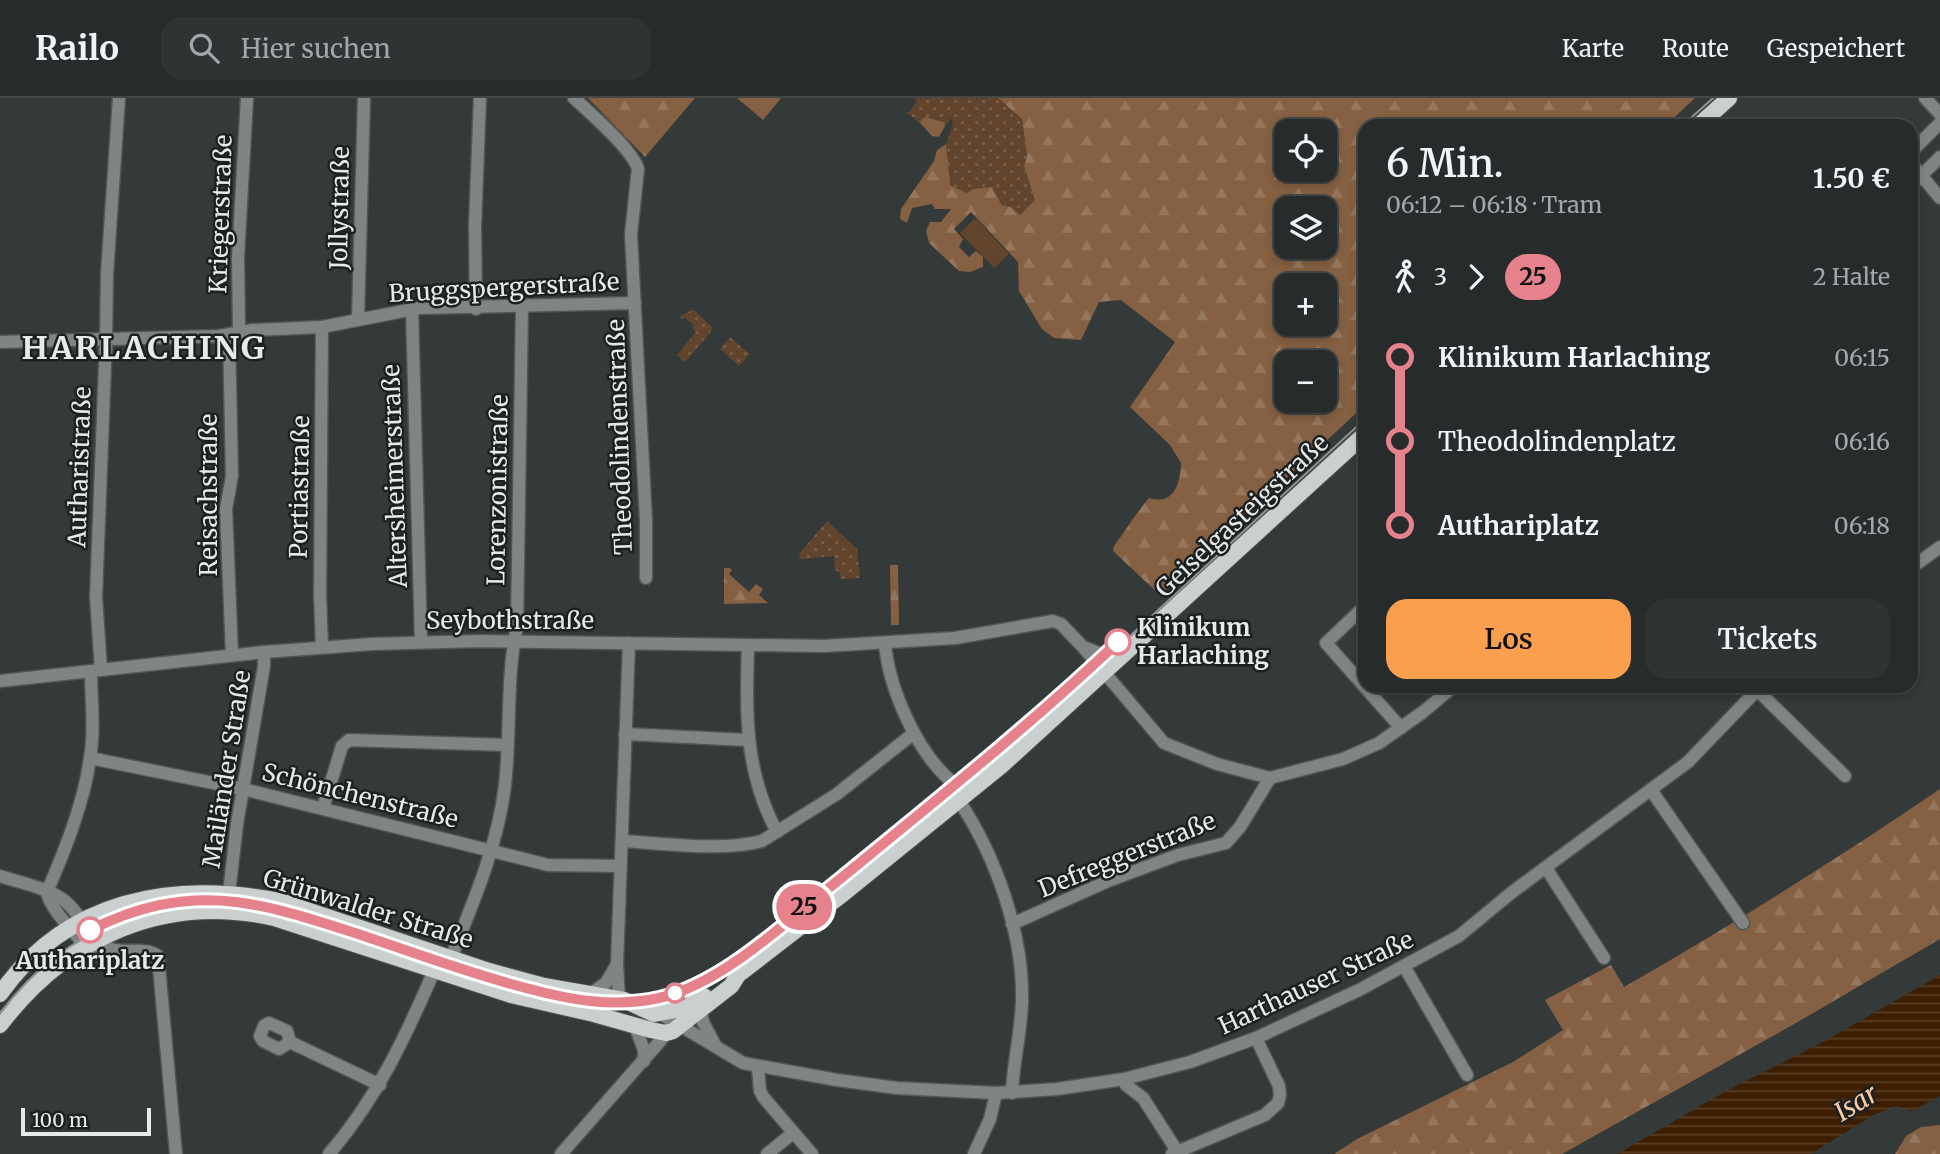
<!DOCTYPE html>
<html lang="de">
<head>
<meta charset="utf-8">
<style>
  :root { --surface:#272b2b; --page:#2f3333; --text:#f1f3f6; --muted:#a4a7a9; --line:#434747; --accent:#fa9f4e }
  body { margin:0; font-family:Merriweather,serif; background:var(--page); color:var(--text); height:100vh; display:flex; flex-direction:column; font-size:26px; white-space:nowrap }
  * { box-sizing:border-box; margin:0 }
  p { font-size:23px; color:var(--muted) }
  .icon { flex:none; width:38px; height:38px; fill:none; stroke:currentColor; stroke-width:2; stroke-linecap:round; stroke-linejoin:round }
  .map { position:relative; flex:1; overflow:hidden }
  .details { position:absolute; left:1358px; top:21px; width:560px; height:574px; display:flex; flex-direction:column; background:var(--surface); border-radius:21px; box-shadow:0 4px 10px #0003,0 0 0 2px var(--line) }
  .details>* { flex:none }
  .badge { padding:0 14px; border-radius:23px; font-size:24px; line-height:46px }
  .tools { position:absolute; left:1274px; top:21px; display:grid; gap:14px }
  .tools a { display:grid; place-items:center; width:63px; height:63px; border-radius:14px; background:var(--surface); box-shadow:0 4px 10px #0003,0 0 0 2px var(--line); font-size:35px }
  .scale { position:absolute; left:21px; bottom:18px; width:130px; box-sizing:border-box; padding-left:7px; border:4px solid #e6eaea; border-top:0; font-size:19px; line-height:24px; white-space:nowrap; color:#e6eaea; -webkit-text-stroke:5px #1d2020; paint-order:stroke }
  .map>.badge { position:absolute; translate:-50% -50%; box-shadow:0 0 0 4px #fff }
  .legs { display:flex; align-items:center; gap:10px; height:77px; padding:0 28px; font-size:23px }
  .legs p { margin-inline-start:auto }
  .head { display:flex; align-items:center; justify-content:space-between; height:119px; padding:0 28px }
  h1 { font-size:38px; font-weight:600; line-height:52px }
  .button { display:flex; gap:14px; margin-top:auto; padding:14px 28px }
  .button a { flex:1; height:80px; border-radius:21px; background:var(--accent); color:#111; font-size:28px; font-weight:600; line-height:80px; text-align:center }
  .button a+a { background:var(--page); color:var(--text) }
  ul { padding:0 28px; list-style:none }
  li { display:flex; align-items:center; gap:24px; height:84px; font-size:26px }
  li i { display:grid; place-items:center; width:10px; height:100%; margin:0 9px; background:currentColor }
  li i::after { content:''; width:18px; height:18px; margin:-9px; border:5px solid; border-radius:50%; background:var(--surface) }
  li p { margin-inline-start:auto }
  li:first-child i { background:linear-gradient(#0000 50%,currentColor 0) }
  li:last-child i { background:linear-gradient(currentColor 50%,#0000 0) }
  header { display:flex; align-items:center; gap:42px; box-sizing:border-box; height:98px; padding:0 35px; background:var(--surface); border-bottom:2px solid var(--line) }
  header strong { font-size:33px }
  nav { display:flex; gap:38px; margin-inline-start:auto; font-size:24px }
  .search { width:490px; height:63px; background:var(--page); display:flex; align-items:center; gap:18px; box-sizing:border-box; padding:0 24px; border-radius:21px; color:var(--muted); font-size:26px }
  .map>svg:first-child { display:block }
  .grass { fill:url(#grass-dots) }
  .forest { fill:url(#forest-firs); fill-rule:evenodd }
  .pitch { fill:#62442c }
  .water { fill:url(#water-rules) }
  .lines { fill:none; stroke-linecap:round; stroke-linejoin:round }
  .minor-casing { stroke:#505555; stroke-width:15 }
  .major-casing { stroke:#505555; stroke-width:18 }
  .minor { stroke:#818484; stroke-width:12 }
  .major { stroke:#cad0d0; stroke-width:16 }
  .tram { stroke:#909494; stroke-width:2 }
  .line-1-casing { stroke:#fff; stroke-width:16 }
  .line-1 { stroke:#e6828c; stroke-width:10 }
  .stop-1-dot { fill:#fff; stroke:#e6828c; stroke-width:3.5 }
  .labels { text-anchor:middle; stroke-width:5; stroke-linejoin:round; paint-order:stroke }
  .street-label { font-size:24px; fill:#e6eaea; stroke:#1d2020 }
  .stop-label { font-size:24px; font-weight:bold; fill:#e6eaea; stroke:#1d2020; text-anchor:start }
  .water-label { font-size:26px; font-style:italic; fill:#fbcba4; stroke:#1d2020 }
  .district-label { font-size:32px; font-weight:bold; letter-spacing:2px; fill:#e6eaea; stroke:#1d2020 }
</style>
</head>
<body>
<header>
<strong>Railo</strong>
<div class="search"><svg class="icon" aria-label="search" viewBox="0 0 24 24"><circle cx="10" cy="10" r="6"/><path d="M15 15l6 6"/></svg>Hier suchen</div>
<nav><a>Karte</a><a>Route</a><a>Gespeichert</a></nav>
</header>
<div class="map">
<svg width="1940" height="1056" viewBox="0 0 1940 1056">
  <defs>
    <pattern id="grass-dots" width="8" height="8" patternUnits="userSpaceOnUse" patternTransform="scale(1.75)"><rect width="8" height="8" fill="#62442c"/><path d="M2 2h.1M6 6h.1" fill="none" stroke="#785f4b" stroke-width="1.8" stroke-linecap="round"/></pattern>
    <pattern id="forest-firs" width="22" height="20" patternUnits="userSpaceOnUse" patternTransform="scale(1.75)"><rect width="22" height="20" fill="#856042"/><path d="M5 1l3.5 6h-7zM16 11l3.5 6h-7z" fill="#96775d"/></pattern>
    <pattern id="water-rules" width="6" height="5" patternUnits="userSpaceOnUse" patternTransform="scale(1.75)"><rect width="6" height="5" fill="#3d1e00"/><path d="M0 2.5h6" fill="none" stroke="#593f25"/></pattern>
  </defs>
  <rect width="100%" height="100%" fill="#343939"/>
  <g class="grass">
    <polygon points="913,0 998,0 1022,21 1027,58 1024,68 1035,102 1020,117 949,87 946,46 953,27 951,20 945,28 943,23 926,19 922,20 920,25 906,14 910,14 917,2"/>
    <polygon points="693,211 712,229 711,234 685,264 677,257 696,234 692,230 694,227 684,219 682,221 680,219"/>
    <polygon points="730,239 750,256 739,268 720,251"/>
    <polygon points="827,423 857,451 860,480 840,481 840,475 835,472 834,458 800,461 799,456"/>
  </g>
  <g class="forest">
    <polygon points="588,0 695,0 645,59"/>
    <polygon points="737,0 781,0 763,22"/>
    <path d="M998 0H1695L1665 28H1365V307L1160 497 1113 453 1114 448C1126 432 1136 415 1149 400 1174 407 1180 387 1181 365L1170 347 1130 309 1175 244 1121 202 1099 204 1081 242 1054 240 1042 231 1019 193 1018 164 971 114 954 131 963 141 959 149 969 159 976 153 983 159V169L970 174 959 173 929 145 926 133 930 124H941L951 111H935L932 106 912 110 907 125 900 121 901 111 934 63 937 52 946 46 950 87 967 95 973 91 992 89 1002 108 1011 109 1020 117 1035 102 1024 68 1027 58 1022 21ZM1286 33H1325V72H1286ZM1286 110H1325V149H1286ZM1325 187V226H1286V187ZM1286 264H1325V303H1286Z"/>
    <polygon points="926,19 944,24 945,28 939,39 932,38 920,25 922,21"/>
    <polygon points="890,467 898,467 899,527 891,527"/>
    <polygon points="724,470 730,470 732,472 729,476 749,494 756,486 763,491 759,497 768,505 724,506"/>
    <path d="M1940 691V841L1796 925 1562 1056H1334L1357 1041 1513 964 1563 932 1545 902 1611 867 1624 889C1732 827 1837 761 1940 691Z"/>
    <polygon points="1940,1027 1940,1056 1895,1056 1906,1038 1921,1029"/>
  </g>
  <polygon class="pitch" points="975,120 1009,156 994,170 960,135"/>
  <polygon class="water" points="1940,877 1940,998 1912,1013 1896,1008 1873,1017 1811,1056 1617,1056 1728,992 1825,943"/>
  <g class="lines">
    <defs>
      <g id="minor">
        <path d="M574 0C590 15 633 52 638 71L631 136 646 423V480"/>
        <polyline points="1925,0 1940,16"/>
        <polyline points="1911,54 1940,25"/>
        <polyline points="1911,65 1940,100"/>
        <polyline points="1911,88 1940,59"/>
        <polyline points="412,211 421,543"/>
        <polyline points="476,211 475,128 480,0"/>
        <polyline points="358,221 364,0"/>
        <polyline points="322,229 320,497 322,549"/>
        <polyline points="239,234 238,159 247,0"/>
        <polyline points="229,237 232,378 226,411 232,557"/>
        <polyline points="0,244 219,238 253,232 322,229 419,210 635,205"/>
        <polyline points="1911,470 1940,449"/>
        <polyline points="1365,508 1326,545 1401,630"/>
        <path d="M885 546C889 590 916 653 951 683"/>
        <path d="M748 547C746 614 744 673 777 734"/>
        <polyline points="1086,550 1104,557 1125,552"/>
        <polyline points="101,572 96,499 106,241 107,176 119,0"/>
        <polyline points="0,583 264,554 372,546 480,543 824,548 955,540 1053,523 1061,526 1082,548 1164,645 1217,666 1270,680 1343,661 1379,645 1423,614 1454,588"/>
        <polyline points="1753,588 1845,678"/>
        <polyline points="625,636 747,642"/>
        <polyline points="90,660 243,691 548,767 620,768"/>
        <polyline points="1651,692 1743,825"/>
        <path d="M959 703C996 758 1024 838 1022 904 1021 935 1013 965 1012 995"/>
        <polyline points="323,710 342,648 349,642 507,647"/>
        <path d="M622 743C663 745 723 754 762 743L837 696 914 635"/>
        <polyline points="1546,770 1604,860"/>
        <path d="M0 778C21 785 49 790 66 804 79 815 96 846 111 851 126 856 146 848 158 858L176 1056"/>
        <path d="M47 794C65 752 84 705 90 660 95 631 91 602 91 573"/>
        <path d="M47 794C49 810 85 850 100 857 107 860 114 860 122 857"/>
        <polyline points="229,795 237,726 264,568 264,554"/>
        <polyline points="1012,826 1108,783 1178,757 1226,745 1240,729 1270,680"/>
        <path d="M451 860C473 805 498 747 505 687 511 634 506 580 517 528L522 209"/>
        <polyline points="617,866 619,901"/>
        <polyline points="1404,868 1467,977"/>
        <polyline points="589,897 606,885 617,866 629,545"/>
        <polyline points="700,912 703,924 715,947"/>
        <polyline points="661,916 743,965 837,982 897,990 996,995 1057,991 1124,981 1190,964 1256,940 1359,892 1459,838 1511,795 1688,664 1761,588"/>
        <polyline points="635,928 644,952 644,963"/>
        <polyline points="290,944 279,951 263,943 260,938 264,928 269,925 287,933 290,944 380,987"/>
        <polyline points="758,970 760,993 764,1000 812,1056"/>
        <polyline points="1124,981 1126,987 1143,1000 1177,1053"/>
        <path d="M329 1056C377 1000 405 940 434 873"/>
        <polyline points="561,1056 661,942 670,929"/>
        <polyline points="767,1056 793,1035"/>
        <polyline points="974,1056 990,1021 996,995"/>
        <polyline points="1172,1056 1265,1017 1278,1005 1280,997 1279,988 1256,940"/>
      </g>
      <g id="major">
        <polyline points="1698,28 1729,0"/>
        <path d="M0 896C67 801 171 782 280 803L489 873 544 888 624 902 654 916 686 910 704 898"/>
        <path d="M0 927C67 839 164 795 274 820L511 897 594 916 651 932 666 935 673 933 731 888 738 877 839 799 1001 668 1365 336"/>
      </g>
    </defs>
    <use href="#minor" class="minor-casing"/>
    <use href="#major" class="major-casing"/>
    <use href="#minor" class="minor"/>
    <use href="#major" class="major"/>
    <g class="tram">
      <polyline points="1682,28 1713,0"/>
      <path d="M0 916C64 828 169 789 274 813L486 883 560 902 591 907 634 908 668 901 693 893 742 863 973 677 1051 611 1365 321"/>
    </g>
  </g>
  <g class="lines">
    <defs>
      <path id="line-1" d="M90 832C189 783 254 802 352 834 410 853 467 875 526 890 570 902 614 910 659 900 723 886 789 821 840 781 934 704 1029 628 1118 544"/>
    </defs>
    <use href="#line-1" class="line-1-casing"/>
    <use href="#line-1" class="line-1"/>
  </g>
  <g class="stop-1-dot">
    <circle cx="1118" cy="544" r="12"/>
    <circle cx="90" cy="832" r="12"/>
    <circle cx="675" cy="895" r="9"/>
  </g>
  <g class="labels">
    <g class="street-label">
      <text transform="translate(340 110) rotate(-89)" y="8">Jollystraße</text>
      <text transform="translate(221 116) rotate(-88)" y="8">Kriegerstraße</text>
      <text transform="translate(504 190) rotate(-3)" y="8">Bruggspergerstraße</text>
      <text transform="translate(620 339) rotate(-92)" y="8">Theodolindenstraße</text>
      <text transform="translate(80 369) rotate(-88)" y="8">Autharistraße</text>
      <text transform="translate(395 378) rotate(-92)" y="8">Altersheimerstraße</text>
      <text transform="translate(300 389) rotate(-89)" y="8">Portiastraße</text>
      <text transform="translate(498 392) rotate(-89)" y="8">Lorenzonistraße</text>
      <text transform="translate(209 397) rotate(-90)" y="8">Reisachstraße</text>
      <text transform="translate(1242 418) rotate(-43)" y="8">Geiselgasteigstraße</text>
      <text x="510" y="531">Seybothstraße</text>
      <text transform="translate(227 671) rotate(-81)" y="8">Mailänder Straße</text>
      <text transform="translate(360 698) rotate(14)" y="8">Schönchenstraße</text>
      <text transform="translate(1127 757) rotate(-22)" y="8">Defreggerstraße</text>
      <text transform="translate(368 811) rotate(17)" y="8">Grünwalder Straße</text>
      <text transform="translate(1316 885) rotate(-25)" y="8">Harthauser Straße</text>
    </g>
    <g class="stop-label">
      <text x="1137" y="538">Klinikum<tspan x="1137" dy="28">Harlaching</tspan></text>
      <text x="90" y="871" text-anchor="middle">Authariplatz</text>
    </g>
    <g class="water-label">
      <text transform="translate(1856 1005) rotate(-31)" y="9">Isar</text>
    </g>
    <g class="district-label">
      <text x="144" y="261">HARLACHING</text>
    </g>
  </g>
</svg>
<div class="tools">
<a><svg class="icon" aria-label="locate" viewBox="0 0 24 24"><circle cx="12" cy="12" r="6"/><path d="M12 2v4M12 18v4M2 12h4M18 12h4"/></svg></a>
<a><svg class="icon" aria-label="layers" viewBox="0 0 24 24"><path d="M12 4l9 5-9 5-9-5zM3 14l9 5 9-5"/></svg></a>
<a>+</a>
<a>−</a>
</div>
<div class="scale">100 m</div>
<b class="badge" style="left:804px;top:809px;background:#e6828c;color:#111">25</b>
<section class="details">
<div class="head"><div><h1>6 Min.</h1><p>06:12 – 06:18 · Tram</p></div><b>1.50 €</b></div>
<div class="legs"><svg class="icon" aria-label="walk" viewBox="0 0 24 24"><circle cx="13" cy="4" r="2"/><path d="M13 8l-2 6 4 7M11 14l-3 7M7 12l3-4h3l4 4"/></svg>3<svg class="icon" aria-label="forward" viewBox="0 0 24 24"><path d="M9 5l7 7-7 7"/></svg><b class="badge" style="background:#e6828c;color:#111">25</b><p>2 Halte</p></div>
<ul>
<li><i style="color:#e6828c"></i><b>Klinikum Harlaching</b><p>06:15</p></li>
<li><i style="color:#e6828c"></i><span>Theodolindenplatz</span><p>06:16</p></li>
<li><i style="color:#e6828c"></i><b>Authariplatz</b><p>06:18</p></li>
</ul>
<div class="button"><a>Los</a><a>Tickets</a></div>
</section>
</div>
</body>
</html>
